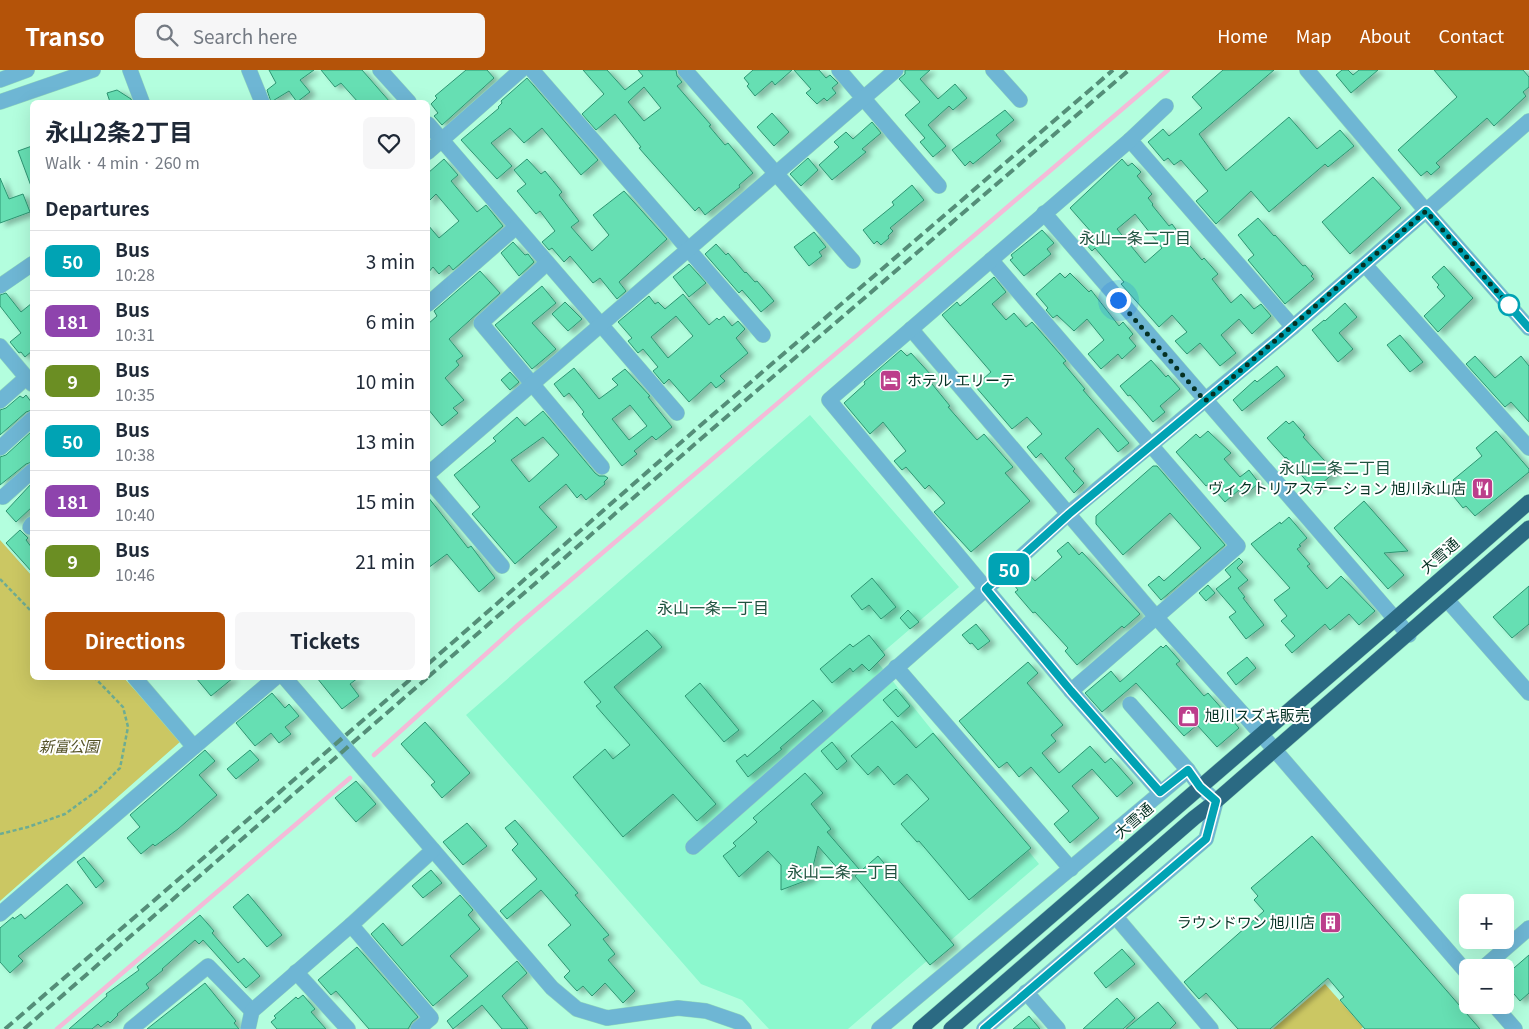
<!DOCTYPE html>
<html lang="en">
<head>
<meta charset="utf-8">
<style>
  :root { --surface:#fff; --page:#f6f6f7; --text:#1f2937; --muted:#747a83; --line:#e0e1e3; --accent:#b45309 }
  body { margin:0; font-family:Georgia,"Noto Sans JP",serif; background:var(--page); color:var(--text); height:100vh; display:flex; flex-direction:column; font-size:19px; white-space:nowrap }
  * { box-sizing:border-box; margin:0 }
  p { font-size:16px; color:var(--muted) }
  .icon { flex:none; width:28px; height:28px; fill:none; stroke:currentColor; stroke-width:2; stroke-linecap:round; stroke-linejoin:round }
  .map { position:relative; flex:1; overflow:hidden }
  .details { position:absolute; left:30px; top:30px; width:400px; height:580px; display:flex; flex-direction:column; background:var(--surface); border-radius:8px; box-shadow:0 5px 20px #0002 }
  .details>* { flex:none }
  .badge { padding:0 10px; border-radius:8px; font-size:18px; line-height:32px }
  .controls { position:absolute; left:1459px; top:824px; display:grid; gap:10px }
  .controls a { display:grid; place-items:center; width:55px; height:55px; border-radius:8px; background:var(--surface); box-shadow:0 5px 20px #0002; font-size:25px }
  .you { position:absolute; width:25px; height:25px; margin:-12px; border:4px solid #fff; border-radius:50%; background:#1a73e8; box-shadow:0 0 0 8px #1a73e833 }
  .map>.badge { position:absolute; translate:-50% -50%; box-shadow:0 0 0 2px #fff }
  h2 { padding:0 15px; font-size:19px; line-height:45px }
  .round { display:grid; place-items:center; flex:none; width:52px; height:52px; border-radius:8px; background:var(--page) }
  .summary { display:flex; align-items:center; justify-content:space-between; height:85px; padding:0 15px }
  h1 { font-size:24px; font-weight:700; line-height:38px }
  .cta { display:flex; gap:10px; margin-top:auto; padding:10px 15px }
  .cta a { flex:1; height:58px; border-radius:8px; background:var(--accent); color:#fff; font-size:20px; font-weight:700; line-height:58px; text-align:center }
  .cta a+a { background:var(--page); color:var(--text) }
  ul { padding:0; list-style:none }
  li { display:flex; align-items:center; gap:15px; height:60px; padding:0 15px; border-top:1px solid var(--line) }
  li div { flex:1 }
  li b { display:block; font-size:19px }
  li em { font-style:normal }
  li .badge { min-width:55px; font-weight:700; text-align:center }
  header { display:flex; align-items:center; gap:30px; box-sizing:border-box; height:70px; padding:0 25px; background:var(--accent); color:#fff }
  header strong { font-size:24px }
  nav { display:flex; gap:28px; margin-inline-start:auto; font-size:18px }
  .search { width:350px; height:45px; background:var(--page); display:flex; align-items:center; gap:12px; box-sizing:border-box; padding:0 18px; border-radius:8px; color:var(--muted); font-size:19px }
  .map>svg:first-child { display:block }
  .built { fill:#8cf8ce }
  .green { fill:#cbc763 }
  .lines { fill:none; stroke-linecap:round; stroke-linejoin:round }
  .stream { stroke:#f4bbd8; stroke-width:4.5 }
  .building { fill:#66dfb3; stroke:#2e9572; fill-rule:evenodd; filter:url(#shadow) }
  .minor-casing { stroke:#94d9bc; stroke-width:16 }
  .highway-casing { stroke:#94d9bc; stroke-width:16 }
  .path { stroke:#6dac93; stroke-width:2.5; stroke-dasharray:4 2.5; stroke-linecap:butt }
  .minor { stroke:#6eb6d4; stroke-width:15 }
  .highway { stroke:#2b6a83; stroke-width:15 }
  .rail { stroke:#548e78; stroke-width:4; stroke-dasharray:10 5; stroke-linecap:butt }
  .line-casing { stroke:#fff; stroke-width:11 }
  .line { stroke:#00a3b4; stroke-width:8 }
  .walk { stroke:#053123; stroke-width:5; stroke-dasharray:0 9 }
  .stop-dot { fill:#fff; stroke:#00a3b4; stroke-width:2.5 }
  .labels { text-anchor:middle; stroke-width:4; stroke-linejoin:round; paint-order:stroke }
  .poi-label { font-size:15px; fill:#053123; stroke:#fff; text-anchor:start }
  .street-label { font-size:15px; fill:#053123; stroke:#fff }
  .park-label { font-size:15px; font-style:italic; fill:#545227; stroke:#fff }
  .neighbourhood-label { font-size:16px; fill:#205441; stroke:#fff }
</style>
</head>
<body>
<header>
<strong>Transo</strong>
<div class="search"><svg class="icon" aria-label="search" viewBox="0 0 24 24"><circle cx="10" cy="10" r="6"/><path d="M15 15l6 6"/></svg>Search here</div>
<nav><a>Home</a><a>Map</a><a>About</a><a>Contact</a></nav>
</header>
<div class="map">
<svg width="1529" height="959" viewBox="0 0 1529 959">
  <defs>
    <filter id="shadow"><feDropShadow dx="5.5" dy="3" stdDeviation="2.5" flood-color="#0004"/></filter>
  </defs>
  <rect width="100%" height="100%" fill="#b3fede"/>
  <polygon class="built" points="810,345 959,517 875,589 1039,794 848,959 769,959 742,930 701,914 466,645"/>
  <g class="green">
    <polygon points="0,470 32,506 32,608 124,608 181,671 0,831"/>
    <polygon points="1325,914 1363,957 1361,959 1273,959"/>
  </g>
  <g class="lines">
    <g class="stream">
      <polyline points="374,685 518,555 1168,0"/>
      <polyline points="57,959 350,708"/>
    </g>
  </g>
  <g class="building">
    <polygon points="269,0 314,0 300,10 310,22 297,32 289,21 271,32 267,20 276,13"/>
    <polygon points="321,0 362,0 390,32 358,32 341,13 335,17"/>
    <polygon points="466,0 487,0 494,8 442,55 434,46 438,43 431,34 437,28 435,26"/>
    <path d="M583 0H607L625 20 643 6 638 0H676L677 6 682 12 677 16 711 55 709 56 725 75 728 73 753 103 739 115 740 117 705 145 699 137 695 141 639 78 641 77 615 44 596 60 582 44 604 24ZM644 17 661 38 644 51 628 32Z"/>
    <polygon points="753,0 792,0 775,15 772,11 755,26 747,16 749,14 744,8"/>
    <polygon points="794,0 819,0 826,8 830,5 838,13 832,18 836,23 827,31 824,28 817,34 806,23 811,19"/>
    <polygon points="905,0 930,0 920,9 938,29 955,14 967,28 953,40 949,36 928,55 946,76 933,87 920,72 925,68 905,45 920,32 899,9 905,4"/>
    <polygon points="1223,0 1274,0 1199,64 1226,101 1289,47 1317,79 1340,60 1354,76 1328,97 1325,94 1269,142 1251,121 1216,154 1196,131 1208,121 1181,90 1174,95 1168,88 1164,91 1148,72 1163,59 1169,66 1202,38 1192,27"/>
    <polygon points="1342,0 1348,0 1353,5 1359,0 1378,0 1351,23 1336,5"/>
    <polygon points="1434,0 1523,0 1529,7 1529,17 1523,22 1526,26 1494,56 1487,48 1436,93 1440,97 1431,105 1427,101 1421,106 1398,80 1457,27"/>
    <polygon points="527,8 598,90 581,105 542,58 524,73 510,58 491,73 512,96 497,109 461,70 499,38 498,37 502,33 501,31"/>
    <polygon points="117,20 131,29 132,32 110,32 107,23"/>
    <polygon points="1005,40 1014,50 996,65 1001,71 973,94 970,91 965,96 952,80"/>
    <polygon points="772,43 789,62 774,76 757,57"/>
    <polygon points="872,52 881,63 862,79 866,82 832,110 819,95 839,77 834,72 846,62 853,69"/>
    <polygon points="32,76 32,116 31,116 18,81"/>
    <polygon points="808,88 818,100 801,116 790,104"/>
    <polygon points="444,89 458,105 451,111 477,142 486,135 503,156 453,200 449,195 439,204 433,197 428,203 428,155 439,168 459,151 436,124 428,132 428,103"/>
    <polygon points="527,89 541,104 545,101 562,122 559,125 579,151 571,157 592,181 609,165 593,145 624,121 667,169 619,212 626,221 617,229 600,208 593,213 570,186 564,192 552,178 549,180 542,172 555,161 540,141 536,144 517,121 526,114 514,100"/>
    <path d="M1122 89 1128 96 1132 93 1141 102 1137 106 1152 124 1148 128 1153 134 1152 135 1169 156 1172 154 1175 158 1202 190 1204 188 1218 204 1212 209 1231 233 1241 224 1254 239 1261 234 1271 246 1252 264 1239 249 1221 265 1236 283 1220 296 1200 273 1187 284 1175 271 1187 262 1172 245 1159 257 1121 214 1124 212 1095 178 1092 181 1084 172 1093 164 1070 138ZM1135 144 1162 178 1145 193 1117 159Z"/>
    <polygon points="1373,107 1401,138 1350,184 1322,152"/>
    <polygon points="0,108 9,129 23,124 30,142 0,153"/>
    <polygon points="912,115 924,130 890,158 893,161 888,166 889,168 881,175 877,171 874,174 863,160 894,135 892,132"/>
    <polygon points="1258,148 1274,166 1275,165 1303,196 1305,195 1313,204 1311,206 1314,209 1285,234 1248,190 1254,185 1238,165"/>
    <polygon points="1042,160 1054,173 1047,179 1051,184 1024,206 1010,190 1013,188 1011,185"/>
    <polygon points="814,162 826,177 819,182 822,186 809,196 794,177"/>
    <polygon points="513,172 525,185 528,184 534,192 519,206 501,183"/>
    <polygon points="716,174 726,185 728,183 745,203 746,202 755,212 757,211 774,231 761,242 742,220 739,223 705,184"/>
    <polygon points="689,194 706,213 689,227 673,207"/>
    <polygon points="1444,196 1473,228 1438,262 1424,246 1445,226 1437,217 1439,215 1432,207"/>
    <polygon points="480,201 500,223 449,269 463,286 456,291 459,295 445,308 464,330 453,338 458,343 442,356 428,339 428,254 437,246 434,241"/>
    <polygon points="1060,203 1065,208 1070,203 1089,222 1091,220 1119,256 1123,252 1133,264 1129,268 1136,276 1122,289 1118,284 1101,299 1088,284 1104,270 1087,249 1074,261 1057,245 1053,248 1046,240 1048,238 1036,224"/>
    <polygon points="994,207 1006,222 992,234 1006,250 1014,243 1026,257 1032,252 1066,291 1063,293 1085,319 1083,320 1129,373 1118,382 1098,358 1065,388 1075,399 1073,401 1084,413 1074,423 1041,383 1036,388 1027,377 1042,364 1027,347 1012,359 975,316 991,302 942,245 957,232 960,236"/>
    <polygon points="542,216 556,233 532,253 556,279 532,299 495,255"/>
    <polygon points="6,223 21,242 32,233 32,281 25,287 21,282 19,283 10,272 21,263 0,236 0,225"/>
    <path d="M683 224 709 255 717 248 719 250 724 246 732 256 738 251 745 259 736 268 748 283 720 306 725 311 716 318 711 312 689 332 669 309 664 314 653 301 658 297 643 279 638 283 628 271 632 268 618 252 649 226 655 234 658 232 665 239ZM676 246 693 266 668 288 651 267Z"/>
    <polygon points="565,232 582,249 568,261 552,244"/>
    <polygon points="1345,233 1357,247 1339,263 1353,279 1338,292 1312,260 1324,250 1325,251"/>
    <polygon points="1400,265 1423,292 1410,302 1387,275"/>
    <polygon points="901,280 907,286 911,283 932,306 928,309 950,336 948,337 977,370 984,364 1013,397 1005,403 1030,431 971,482 934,442 945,433 929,415 925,419 906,397 902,400 894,391 906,381 883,352 870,364 844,333 865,314 864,312"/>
    <polygon points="1475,286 1495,308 1521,286 1529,296 1529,352 1511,332 1505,337 1466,294"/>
    <polygon points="1151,290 1166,307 1168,305 1180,319 1160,336 1165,342 1153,352 1130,325 1128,326 1120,316"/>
    <polygon points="1277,296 1285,306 1242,341 1233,330 1255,310 1257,312"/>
    <path d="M574 298 599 329 618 315 612 309 625 299 650 326 648 327 672 357 656 370 652 366 634 381 637 384 622 396 582 344 584 342 569 323 564 327 554 314ZM630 335 647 356 629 370 612 349Z"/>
    <polygon points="510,302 519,312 510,320 501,310"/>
    <polygon points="26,325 32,333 32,340 26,342 0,365 0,340 6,338 20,326 23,328"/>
    <path d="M543 341 595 403 599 406H605L608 408 604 412 605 414 586 430 581 424 577 428 566 414 539 437 557 457 515 494 472 444 480 437 454 405 496 371 493 368 517 347 525 356ZM543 367 559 385 529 412 511 390Z"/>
    <polygon points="1286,351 1289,354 1293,351 1305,365 1303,367 1335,402 1314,420 1286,387 1285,388 1267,368"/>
    <polygon points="32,361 32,392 26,394 0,415 0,387 6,385"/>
    <polygon points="1208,361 1231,383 1224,389 1240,407 1249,400 1259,413 1244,426 1239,420 1225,432 1209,414 1206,416 1176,382 1196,364 1200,368"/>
    <polygon points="1496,361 1529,399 1529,402 1475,446 1466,436 1463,438 1450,422 1458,416 1453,410 1482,386 1476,378"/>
    <polygon points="1153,396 1157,396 1225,475 1161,530 1148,515 1159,506 1164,511 1201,478 1170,443 1123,485 1096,454 1096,446"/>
    <polygon points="32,413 32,437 16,452 6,441"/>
    <polygon points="428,427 468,478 471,476 495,508 479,522 447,484 428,498"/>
    <polygon points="1364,431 1408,481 1384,483 1404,505 1388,519 1334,458"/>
    <polygon points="1289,447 1307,468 1299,475 1301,476 1297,479 1310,494 1307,496 1327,519 1341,506 1375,541 1359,555 1349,544 1330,560 1325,554 1292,583 1285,575 1295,566 1281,551 1287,546 1274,530 1290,518 1251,474 1280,452 1281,454"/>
    <polygon points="20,460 28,468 26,470 32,478 32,502 6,473"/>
    <polygon points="1068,472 1079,485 1082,482 1140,544 1124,558 1122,556 1077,595 1065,581 1068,578 1035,542 1033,543 1015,522 1018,520 1014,515 1028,503 1035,511 1062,487 1057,481"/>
    <polygon points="1239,488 1243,492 1237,498 1248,510 1238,518 1245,527 1243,528 1264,555 1246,569 1229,547 1236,542 1216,519 1231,507 1225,500"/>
    <polygon points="872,508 896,537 881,549 869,535 862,540 851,526"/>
    <polygon points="1208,515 1215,523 1206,531 1199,523"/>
    <polygon points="1529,516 1529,554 1512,568 1493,547"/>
    <polygon points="908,540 919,552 910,559 900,548"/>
    <polygon points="976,554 990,571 978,580 972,573 970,574 962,565"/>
    <polygon points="647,560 662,577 614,617 716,734 697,751 673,724 623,767 573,707 605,679 613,689 630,675 596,636 601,632 584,612"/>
    <polygon points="869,565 885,585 869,601 862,594 853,602 850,598 832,613 820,599 850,574 853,577"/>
    <polygon points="1166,575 1180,591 1176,594 1204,626 1208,623 1239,658 1217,677 1197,655 1184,666 1136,613 1102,642 1085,623 1111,601 1120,612 1161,576 1163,578"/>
    <polygon points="1247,587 1256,598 1236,615 1227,603"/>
    <polygon points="1028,592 1038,603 1027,613 1063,655 1051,665 1056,671 1042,683 1059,703 1090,676 1105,693 1111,688 1133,713 1117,727 1092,699 1072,716 1099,748 1070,773 1054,754 1069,741 1031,697 1019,707 1007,692 999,698 959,651"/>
    <polygon points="196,608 233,608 211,626"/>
    <polygon points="317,608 358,608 350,614 359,626 342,639"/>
    <polygon points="700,613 739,660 724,672 685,626"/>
    <polygon points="896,619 910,636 898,647 883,630"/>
    <polygon points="272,623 285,638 289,634 299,646 285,657 291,664 279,673 271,663 255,676 236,653"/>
    <polygon points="813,630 823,641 780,678 782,679 748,707 736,691 745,684 747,687"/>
    <polygon points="892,651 916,678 933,663 1031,778 969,830 919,771 917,772 901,754 929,729 907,704 894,715 878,696 868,705 851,686"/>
    <polygon points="425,652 470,703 442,728 431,715 435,712 401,674"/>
    <polygon points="832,672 847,691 837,700 821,681"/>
    <polygon points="205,680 215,691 199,705 217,725 178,759 155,776 153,774 141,784 127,768 140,757 130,745"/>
    <polygon points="250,680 259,690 236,709 227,699"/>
    <polygon points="805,703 823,723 811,734 831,759 827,762 859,799 847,809 818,776 810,809 781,820 781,795 768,781 739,807 723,786 736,776 733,773 757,752 753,748"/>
    <polygon points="356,711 376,734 356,752 335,728"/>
    <polygon points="515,750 578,823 575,825 609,865 603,869 615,884 608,890 635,921 623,933 605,913 592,926 583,916 577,921 564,907 570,901 548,875 571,855 541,820 507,849 500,841 537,809 512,780 518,774 505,758"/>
    <polygon points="467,753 487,776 463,795 443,772"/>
    <polygon points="1312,766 1480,959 1365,959 1340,930 1344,927 1328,908 1270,959 1238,959 1206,923 1199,929 1184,912 1264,841 1254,830 1258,826 1251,818"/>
    <polygon points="878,786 954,875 930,895 855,806"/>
    <polygon points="84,787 104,811 96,818 77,792"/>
    <polygon points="431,800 442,813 423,828 412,816"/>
    <polygon points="67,814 83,833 18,886 23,891 10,903 0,892 0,858 13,847 14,849 21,844 25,849"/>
    <polygon points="248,824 282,865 267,877 233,837"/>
    <polygon points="460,825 473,840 468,845 480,859 450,886 468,906 433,936 371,864 383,853 402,876"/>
    <polygon points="200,845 214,861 212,863 238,893 244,888 260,906 246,918 203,870 199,874 195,870 162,899 163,900 146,914 149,918 117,944 118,945 110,953 108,951 101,957 98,954 92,959 69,959 107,926 106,924 139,900 137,897"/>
    <polygon points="357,877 418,947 412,952 408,959 369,959 336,921 331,925 318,910"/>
    <polygon points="1122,879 1135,894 1106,918 1094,903"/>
    <polygon points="1529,885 1529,923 1520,931 1508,917 1514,912 1507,904"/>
    <polygon points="517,891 527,903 502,926 528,959 502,959 482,935 453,959 447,951"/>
    <polygon points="205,913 236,951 234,953 239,959 147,959"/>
    <polygon points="303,925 315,939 311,942 326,959 277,959 271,952 276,948 274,946 296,927 298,929"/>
    <polygon points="1117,928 1135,948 1123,959 1083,959"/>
    <polygon points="1158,932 1176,953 1170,959 1126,959"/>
    <polygon points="1029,946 1040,959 1013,959"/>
  </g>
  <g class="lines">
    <defs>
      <g id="minor">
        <polyline points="130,0 142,32"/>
        <polyline points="249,0 262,32"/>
        <polyline points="380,0 409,32"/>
        <polyline points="532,0 763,265"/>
        <polyline points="685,0 853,191"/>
        <polyline points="839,0 939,116"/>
        <polyline points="993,0 1020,30"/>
        <polyline points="1307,0 1426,141 1529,258"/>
        <polyline points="0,10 27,0"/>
        <polyline points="0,32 93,0"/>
        <polyline points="428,54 677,343"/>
        <polyline points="1130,70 1293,257"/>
        <polyline points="428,82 521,0"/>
        <polyline points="1044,143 1409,565"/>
        <polyline points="991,190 1238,476 1071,621"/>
        <polyline points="547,193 481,253 602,397"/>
        <polyline points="1365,195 1529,378"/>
        <polyline points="0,216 32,194"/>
        <polyline points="428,234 516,157"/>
        <polyline points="911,259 1156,547 1261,664 1468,904"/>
        <polyline points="0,276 32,314"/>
        <polyline points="0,331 27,307"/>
        <polyline points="0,378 32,349"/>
        <polyline points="428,404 896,0"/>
        <polyline points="428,409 502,496"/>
        <polyline points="3,427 32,401"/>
        <polyline points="30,457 32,454"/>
        <polyline points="1448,531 1529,623"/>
        <polyline points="896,597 1071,799"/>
        <polyline points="285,608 552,918 577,939 607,948 678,938 706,941 738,952 744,959"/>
        <polyline points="1130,634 1188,700"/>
        <polyline points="194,677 275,608"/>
        <polyline points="1160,722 1071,621 829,330 1130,70 1166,36"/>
        <polyline points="693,777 986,519 1069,443 1293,257 1529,51"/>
        <polyline points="0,844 194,677 135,608"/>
        <polyline points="1115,846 1211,959"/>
        <polyline points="351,855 431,948 418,959"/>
        <polyline points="1483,898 1529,858"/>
        <polyline points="296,902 348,959"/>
        <polyline points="1026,922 1058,959"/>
        <polyline points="1494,935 1515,959"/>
        <polyline points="131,959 208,896 252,941"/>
        <polyline points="248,959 252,941 351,855 433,780"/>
        <polyline points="879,959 1188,700 1200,717 1216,731 1206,769 984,959"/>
      </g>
      <g id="highway">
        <polyline points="920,959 1395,549 1529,432"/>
        <polyline points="951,959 1194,748 1216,731 1529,458"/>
      </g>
    </defs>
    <use href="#minor" class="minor-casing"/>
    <use href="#highway" class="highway-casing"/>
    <g class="path">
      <polyline points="0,509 32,542"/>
      <polyline points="0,764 28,757 65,744 98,720 120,698 128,657 123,637 95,608"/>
    </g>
    <use href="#minor" class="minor"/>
    <use href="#highway" class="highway"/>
    <g class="rail">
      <polyline points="428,594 694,361 1113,0"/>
      <polyline points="428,607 703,367 1129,0"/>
      <polyline points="5,959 412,608"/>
      <polyline points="24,959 427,608"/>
    </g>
  </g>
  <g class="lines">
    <defs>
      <polyline id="line" points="984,959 1206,769 1216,731 1200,717 1188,700 1160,722 1071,621 986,519 1069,444 1278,270 1426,141 1529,258"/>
    </defs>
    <use href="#line" class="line-casing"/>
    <use href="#line" class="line"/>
    <polyline class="walk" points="1118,230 1205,331 1426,141 1509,235"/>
  </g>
  <defs>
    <symbol id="hotel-square" viewBox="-11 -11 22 22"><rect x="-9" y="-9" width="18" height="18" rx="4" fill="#bc3e8b" stroke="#fff"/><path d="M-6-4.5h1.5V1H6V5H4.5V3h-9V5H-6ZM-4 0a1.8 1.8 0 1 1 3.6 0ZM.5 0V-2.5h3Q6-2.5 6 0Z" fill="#fff"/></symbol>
    <symbol id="restaurant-square" viewBox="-11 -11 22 22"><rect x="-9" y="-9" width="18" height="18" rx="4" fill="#bc3e8b" stroke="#fff"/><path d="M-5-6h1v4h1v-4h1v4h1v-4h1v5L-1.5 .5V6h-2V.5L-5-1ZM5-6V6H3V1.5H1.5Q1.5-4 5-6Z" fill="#fff"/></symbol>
    <symbol id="shop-square" viewBox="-11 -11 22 22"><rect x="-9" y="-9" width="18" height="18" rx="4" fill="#bc3e8b" stroke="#fff"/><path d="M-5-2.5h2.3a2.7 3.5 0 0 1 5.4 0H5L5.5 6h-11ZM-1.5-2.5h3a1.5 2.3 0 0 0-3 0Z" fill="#fff"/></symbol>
    <symbol id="building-square" viewBox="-11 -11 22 22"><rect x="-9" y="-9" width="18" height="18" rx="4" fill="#bc3e8b" stroke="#fff"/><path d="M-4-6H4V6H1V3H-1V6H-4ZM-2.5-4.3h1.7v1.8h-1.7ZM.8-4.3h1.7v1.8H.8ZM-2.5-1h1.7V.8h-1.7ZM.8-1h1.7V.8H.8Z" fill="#fff"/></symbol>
  </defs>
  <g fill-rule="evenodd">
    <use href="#hotel-square" x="878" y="298" width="25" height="25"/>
    <use href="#restaurant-square" x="1470" y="406" width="25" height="25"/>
    <use href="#shop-square" x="1176" y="634" width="25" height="25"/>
    <use href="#building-square" x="1318" y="840" width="25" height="25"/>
  </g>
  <circle class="stop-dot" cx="1509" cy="235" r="10"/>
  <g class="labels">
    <g class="poi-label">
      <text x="907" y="316">ホテル エリーテ</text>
      <text x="1466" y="424" text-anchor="end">ヴィクトリアステーション 旭川永山店</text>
      <text x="1205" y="651">旭川スズキ販売</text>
      <text x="1315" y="858" text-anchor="end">ラウンドワン 旭川店</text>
    </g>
    <g class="street-label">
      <text transform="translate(1440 486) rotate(-41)" y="5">大雪通</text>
      <text transform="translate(1134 751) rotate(-41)" y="5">大雪通</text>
    </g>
    <g class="park-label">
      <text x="69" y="682">新富公園</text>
    </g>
    <g class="neighbourhood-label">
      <text x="1135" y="174">永山一条二丁目</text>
      <text x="1335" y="404">永山二条二丁目</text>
      <text x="713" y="544">永山一条一丁目</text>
      <text x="843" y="808">永山二条一丁目</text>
    </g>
  </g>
</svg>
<div class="controls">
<a>+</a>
<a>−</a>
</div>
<div class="you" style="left:1118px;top:230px"></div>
<b class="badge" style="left:1009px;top:499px;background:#00a3b4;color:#fff">50</b>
<section class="details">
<div class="summary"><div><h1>永山2条2丁目</h1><p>Walk · 4 min · 260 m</p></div><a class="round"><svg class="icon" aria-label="heart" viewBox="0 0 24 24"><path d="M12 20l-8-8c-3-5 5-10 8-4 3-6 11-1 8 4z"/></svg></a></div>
<h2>Departures</h2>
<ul>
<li><span class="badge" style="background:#00a3b4;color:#fff">50</span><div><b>Bus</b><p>10:28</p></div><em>3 min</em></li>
<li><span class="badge" style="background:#8e44ad;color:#fff">181</span><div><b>Bus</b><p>10:31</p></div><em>6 min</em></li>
<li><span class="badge" style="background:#6b8e23;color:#fff">9</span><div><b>Bus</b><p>10:35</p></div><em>10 min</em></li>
<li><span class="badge" style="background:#00a3b4;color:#fff">50</span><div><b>Bus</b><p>10:38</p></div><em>13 min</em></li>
<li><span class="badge" style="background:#8e44ad;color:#fff">181</span><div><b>Bus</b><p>10:40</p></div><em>15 min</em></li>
<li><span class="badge" style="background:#6b8e23;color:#fff">9</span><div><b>Bus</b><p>10:46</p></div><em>21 min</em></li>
</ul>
<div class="cta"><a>Directions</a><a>Tickets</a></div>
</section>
</div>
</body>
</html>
